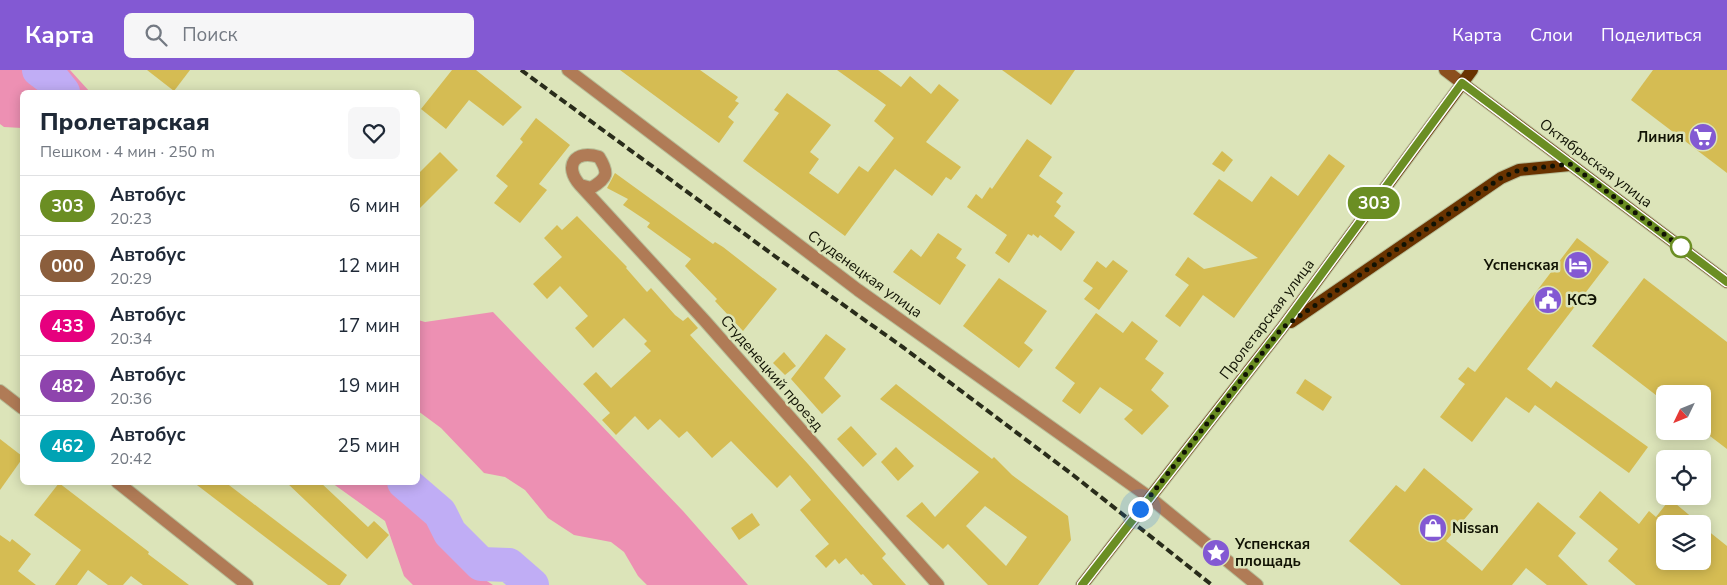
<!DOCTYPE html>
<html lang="ru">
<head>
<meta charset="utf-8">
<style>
  :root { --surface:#fff; --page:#f6f6f7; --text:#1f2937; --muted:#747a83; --line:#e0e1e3; --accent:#8359d3 }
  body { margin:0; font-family:"Nunito Sans",sans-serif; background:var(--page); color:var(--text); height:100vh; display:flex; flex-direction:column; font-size:19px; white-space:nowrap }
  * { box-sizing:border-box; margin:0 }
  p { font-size:16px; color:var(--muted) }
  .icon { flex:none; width:28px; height:28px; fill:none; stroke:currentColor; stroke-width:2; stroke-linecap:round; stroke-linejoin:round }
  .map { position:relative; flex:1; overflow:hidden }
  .side { position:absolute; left:20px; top:20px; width:400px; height:395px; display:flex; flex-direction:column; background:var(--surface); border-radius:8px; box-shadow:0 2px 12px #0003 }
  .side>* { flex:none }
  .badge { padding:0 10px; border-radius:16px; font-size:18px; line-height:32px }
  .needle { width:32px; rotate:227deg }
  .controls { position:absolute; left:1656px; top:315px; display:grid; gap:10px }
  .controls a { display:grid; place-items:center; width:55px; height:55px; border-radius:8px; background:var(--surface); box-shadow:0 2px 12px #0003; font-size:25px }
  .you { position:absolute; width:25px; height:25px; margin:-12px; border:4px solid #fff; border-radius:50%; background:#1a73e8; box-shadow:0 0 0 8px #1a73e833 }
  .map>.badge { position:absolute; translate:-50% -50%; box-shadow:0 0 0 2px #fff }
  .round { display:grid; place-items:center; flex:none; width:52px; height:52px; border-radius:8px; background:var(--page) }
  .summary { display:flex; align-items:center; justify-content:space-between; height:85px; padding:0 20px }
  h1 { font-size:24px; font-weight:800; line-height:38px }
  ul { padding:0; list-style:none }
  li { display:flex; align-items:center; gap:15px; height:60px; padding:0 20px; border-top:1px solid var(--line) }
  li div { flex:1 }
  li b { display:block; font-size:19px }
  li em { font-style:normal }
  li .badge { min-width:55px; font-weight:700; text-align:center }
  header { display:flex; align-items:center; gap:30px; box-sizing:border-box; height:70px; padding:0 25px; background:var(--accent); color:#fff }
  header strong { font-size:24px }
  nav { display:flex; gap:28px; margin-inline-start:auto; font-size:18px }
  .search { width:350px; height:45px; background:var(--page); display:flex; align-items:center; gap:12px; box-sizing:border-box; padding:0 18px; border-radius:8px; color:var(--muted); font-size:19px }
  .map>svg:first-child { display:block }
  .green { fill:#ed90b3 }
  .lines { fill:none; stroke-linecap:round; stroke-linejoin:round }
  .river { stroke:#c0adf5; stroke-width:34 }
  .building { fill:#d5bc53; fill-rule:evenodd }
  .minor-casing { stroke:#b7be98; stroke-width:14 }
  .tertiary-casing { stroke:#b7be98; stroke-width:14 }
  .secondary-casing { stroke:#b7be98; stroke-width:14 }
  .primary-casing { stroke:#b7be98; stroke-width:14 }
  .minor { stroke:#b07b56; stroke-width:12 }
  .tertiary { stroke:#b07b56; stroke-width:12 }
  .secondary { stroke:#8b4f1e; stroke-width:12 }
  .primary { stroke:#693300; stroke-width:12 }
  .rail { stroke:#292c1a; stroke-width:4; stroke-dasharray:8 4; stroke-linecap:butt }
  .line-casing { stroke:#fff; stroke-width:11 }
  .line { stroke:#6b8e23; stroke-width:8 }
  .walk { stroke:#111304; stroke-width:5; stroke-dasharray:0 9 }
  .stop-dot { fill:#fff; stroke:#6b8e23; stroke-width:2.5 }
  .labels { text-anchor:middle; stroke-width:5; stroke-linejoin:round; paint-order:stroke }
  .poi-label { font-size:15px; font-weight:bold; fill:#111304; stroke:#dce4b9; text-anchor:start }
  .street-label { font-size:15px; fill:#111304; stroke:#dce4b9 }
</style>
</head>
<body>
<header>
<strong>Карта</strong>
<div class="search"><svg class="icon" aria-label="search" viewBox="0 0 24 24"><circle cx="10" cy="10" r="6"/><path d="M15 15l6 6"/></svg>Поиск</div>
<nav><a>Карта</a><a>Слои</a><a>Поделиться</a></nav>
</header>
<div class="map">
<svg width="1727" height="515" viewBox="0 0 1727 515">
  <rect width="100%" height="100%" fill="#dce4b9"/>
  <g class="green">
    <polygon points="0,0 70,0 90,22 22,22 22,58 4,57 0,54"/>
    <polygon points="493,242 683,441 748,515 647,515 638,506 624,482 611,472 574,465 548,448 525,420 505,407 484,403 441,358 418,341 418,250 425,252"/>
    <polygon points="332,413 393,413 416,435 467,498 493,515 413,515 404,506 385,451"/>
  </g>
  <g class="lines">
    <g class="river">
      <polyline points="39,0 55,12 63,22"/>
      <polyline points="404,412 440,443 450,463 481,494 509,495 532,515"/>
    </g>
  </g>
  <g class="building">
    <polygon points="147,0 190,0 174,21"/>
    <polygon points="452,0 476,0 522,37 503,56 469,30 446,59 421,39"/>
    <polygon points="620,0 700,0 738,27 735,31 739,33 728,47 734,52 719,73"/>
    <polygon points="837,0 878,0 901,17 910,6 931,24 939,14 959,30 926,72 961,97 951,110 946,107 932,126 895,99 845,166 743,91 779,43 774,40 787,23 831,55 810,82 819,89 809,103 838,124 859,96 868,102 894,68 874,51 886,35"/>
    <polygon points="1002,0 1075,0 1051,35"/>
    <polygon points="1653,0 1727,0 1727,103 1631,30"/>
    <polygon points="536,48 570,75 539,114 547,120 520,153 494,133 508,116 496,106 523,72 520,69"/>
    <polygon points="1027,69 1052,87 1039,106 1063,123 1056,132 1061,136 1054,146 1075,162 1061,181 1040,165 1038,168 1033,164 1032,166 1028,164 1009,193 995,183 1007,165 967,137 976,124 982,129 990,117 992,119"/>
    <polygon points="1222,81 1233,90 1224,102 1212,94"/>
    <polygon points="440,82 458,100 418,140 418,104"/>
    <polygon points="1329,84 1345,96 1234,248 1203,225 1180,257 1165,246 1189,215 1175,205 1188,187 1204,199 1258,188 1193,144 1219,109 1252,132 1271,106 1298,126"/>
    <polygon points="615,103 713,174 715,172 723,177 777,219 743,261 715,231 717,229 685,196 691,189 647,157 650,153 623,135 628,129 607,118"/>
    <polygon points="577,146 627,197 626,198 647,222 651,218 675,245 683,251 688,247 698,258 690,265 808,394 886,484 882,488 906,515 873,515 863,504 861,505 846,488 839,494 835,489 826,498 815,486 829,474 800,440 811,430 790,405 777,418 731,371 712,388 687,361 679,368 660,349 648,360 635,346 616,365 602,350 610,343 583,314 596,302 611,318 651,281 644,274 647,271 624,248 593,278 575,258 588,246 560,216 547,229 533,214 562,187 544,168 557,155 562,160"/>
    <polygon points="938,163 962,179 956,188 966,195 940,235 893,202 911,179 921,187"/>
    <polygon points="1577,168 1609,192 1527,299 1551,318 1556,311 1648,377 1629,403 1535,335 1529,343 1506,327 1472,372 1440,347 1465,314 1458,309 1468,297 1475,302"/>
    <polygon points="1113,190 1128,201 1099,240 1084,229 1093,218 1083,211 1097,191 1106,198"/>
    <polygon points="999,208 1047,241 1024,273 1033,280 1019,298 963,256"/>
    <polygon points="1644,208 1727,272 1727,379 1702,360 1702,324 1665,324 1665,332 1592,276"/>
    <polygon points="1096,243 1123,263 1132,251 1158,271 1145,289 1164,303 1151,320 1169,336 1142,365 1124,349 1133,340 1100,317 1080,344 1062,331 1075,313 1055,298"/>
    <polygon points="826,264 846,279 824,308 841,326 822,344 791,309"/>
    <polygon points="784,282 796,296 785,305 773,293"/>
    <polygon points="1305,309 1332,327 1323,341 1296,323"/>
    <path d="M896 314 992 389 994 387 1012 405 1068 446 1071 470 1038 515H988L948 474 943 479 906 446 922 432 935 447 979 402 880 329ZM985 436 1027 467 1006 496 966 456Z"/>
    <polygon points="851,356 877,384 863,397 837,369"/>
    <polygon points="0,369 22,386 22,389 0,420"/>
    <polygon points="896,377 914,396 898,411 881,392"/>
    <polygon points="1424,398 1473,439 1446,471 1482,501 1538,432 1576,463 1558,486 1588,515 1547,515 1526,498 1512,515 1401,515 1349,471 1396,415 1405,422"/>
    <polygon points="193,412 225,412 347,505 340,515 328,515"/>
    <polygon points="286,412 320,412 368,457 374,451 389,465 367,489"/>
    <polygon points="59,413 149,482 148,484 189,515 143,515 131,506 123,515 108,515 88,500 77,515 55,515 81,480 34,445"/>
    <polygon points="1600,421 1639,454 1649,441 1656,447 1670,429 1700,454 1665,454 1665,491 1702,491 1702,456 1727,476 1727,515 1636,515 1608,491 1618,479 1579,447"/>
    <polygon points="752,443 760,455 739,470 731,458"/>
    <polygon points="0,465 10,472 12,469 31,484 18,501 36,515 0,515"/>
  </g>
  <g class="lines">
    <defs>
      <g id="minor">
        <polyline points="568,0 858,220 1149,427"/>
        <path d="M580 115 591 118C608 108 609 103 599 87 575 79 563 96 580 115L705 251 938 515"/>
      </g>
      <g id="tertiary">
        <polyline points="0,321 22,338"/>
        <polyline points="117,412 247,515"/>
        <polyline points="1149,427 1257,515"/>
      </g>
      <polyline id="secondary" points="1445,0 1462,13"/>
      <g id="primary">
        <polyline points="1462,13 1727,212"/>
        <polyline points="1291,252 1501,108 1519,100 1570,95"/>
        <polyline points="1082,515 1282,258 1472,0"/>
      </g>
    </defs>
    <use href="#minor" class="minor-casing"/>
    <use href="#tertiary" class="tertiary-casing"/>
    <use href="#secondary" class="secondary-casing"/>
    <use href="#primary" class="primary-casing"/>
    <use href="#minor" class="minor"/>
    <use href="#tertiary" class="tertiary"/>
    <use href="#secondary" class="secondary"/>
    <use href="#primary" class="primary"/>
    <polyline class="rail" points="521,0 776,187 904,278 1073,405 1212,515"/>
  </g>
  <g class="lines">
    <defs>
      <polyline id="line" points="1082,515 1282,258 1462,13 1727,212"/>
    </defs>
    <use href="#line" class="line-casing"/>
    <use href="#line" class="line"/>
    <polyline class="walk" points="1140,439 1282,258 1501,108 1519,100 1570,94 1681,177"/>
  </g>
  <defs>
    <symbol id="supermarket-disc" viewBox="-11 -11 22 22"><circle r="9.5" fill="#8359d3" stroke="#dce4b9"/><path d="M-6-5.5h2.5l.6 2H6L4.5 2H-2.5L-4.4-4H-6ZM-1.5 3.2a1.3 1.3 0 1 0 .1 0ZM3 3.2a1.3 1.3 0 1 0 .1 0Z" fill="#fff"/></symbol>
    <symbol id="hotel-disc" viewBox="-11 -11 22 22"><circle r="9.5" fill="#8359d3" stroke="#dce4b9"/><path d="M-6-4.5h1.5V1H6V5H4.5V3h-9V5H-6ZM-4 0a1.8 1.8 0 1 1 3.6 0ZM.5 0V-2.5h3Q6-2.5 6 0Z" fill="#fff"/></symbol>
    <symbol id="civic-disc" viewBox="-11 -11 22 22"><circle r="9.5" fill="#8359d3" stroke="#dce4b9"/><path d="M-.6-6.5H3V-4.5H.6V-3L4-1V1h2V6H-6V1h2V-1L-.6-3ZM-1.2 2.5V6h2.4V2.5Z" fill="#fff"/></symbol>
    <symbol id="shop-disc" viewBox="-11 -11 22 22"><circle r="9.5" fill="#8359d3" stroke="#dce4b9"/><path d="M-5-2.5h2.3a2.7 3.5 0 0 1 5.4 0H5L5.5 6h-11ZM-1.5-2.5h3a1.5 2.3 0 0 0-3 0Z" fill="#fff"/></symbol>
    <symbol id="sight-disc" viewBox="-11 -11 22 22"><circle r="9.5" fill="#8359d3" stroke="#dce4b9"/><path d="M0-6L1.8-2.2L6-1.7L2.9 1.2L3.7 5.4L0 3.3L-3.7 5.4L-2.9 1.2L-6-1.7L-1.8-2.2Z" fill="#fff"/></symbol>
  </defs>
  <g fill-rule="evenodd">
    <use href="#supermarket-disc" x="1687" y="51" width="32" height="32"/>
    <use href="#hotel-disc" x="1562" y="179" width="32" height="32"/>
    <use href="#civic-disc" x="1532" y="214" width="32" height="32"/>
    <use href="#shop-disc" x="1417" y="442" width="32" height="32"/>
    <use href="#sight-disc" x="1200" y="467" width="32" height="32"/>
  </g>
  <circle class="stop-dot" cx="1681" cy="177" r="10"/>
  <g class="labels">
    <g class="poi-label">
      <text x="1684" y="72" text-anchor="end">Линия</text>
      <text x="1559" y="200" text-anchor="end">Успенская</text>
      <text x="1567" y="235">КСЭ</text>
      <text x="1452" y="463">Nissan</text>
      <text x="1235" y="479">Успенская<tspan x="1235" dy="17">площадь</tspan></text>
    </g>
    <g class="street-label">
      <text transform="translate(1596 93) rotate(37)" y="5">Октябрьская улица</text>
      <text transform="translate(865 204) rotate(36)" y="5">Студенецкая улица</text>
      <text transform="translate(1267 249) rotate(-53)" y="5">Пролетарская улица</text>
      <text transform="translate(772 303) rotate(49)" y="5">Студенецкий проезд</text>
    </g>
  </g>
</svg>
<div class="controls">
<a><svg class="needle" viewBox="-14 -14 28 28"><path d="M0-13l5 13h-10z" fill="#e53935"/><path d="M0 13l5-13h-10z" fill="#747a83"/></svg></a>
<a><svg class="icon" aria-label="locate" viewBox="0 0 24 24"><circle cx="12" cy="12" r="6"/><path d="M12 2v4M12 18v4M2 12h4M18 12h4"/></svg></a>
<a><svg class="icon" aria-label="layers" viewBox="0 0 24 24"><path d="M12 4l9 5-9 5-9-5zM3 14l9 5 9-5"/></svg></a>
</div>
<div class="you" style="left:1140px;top:439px"></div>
<b class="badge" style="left:1374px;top:133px;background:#6b8e23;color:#fff">303</b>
<section class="side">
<div class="summary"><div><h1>Пролетарская</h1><p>Пешком · 4 мин · 250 m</p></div><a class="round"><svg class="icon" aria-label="heart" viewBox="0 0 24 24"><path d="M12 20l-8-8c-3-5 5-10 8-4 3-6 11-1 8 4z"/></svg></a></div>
<ul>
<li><span class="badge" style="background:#6b8e23;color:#fff">303</span><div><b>Автобус</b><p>20:23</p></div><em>6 мин</em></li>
<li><span class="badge" style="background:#8b5e3c;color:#fff">000</span><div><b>Автобус</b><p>20:29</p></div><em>12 мин</em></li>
<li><span class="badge" style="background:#e6007e;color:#fff">433</span><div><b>Автобус</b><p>20:34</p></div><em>17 мин</em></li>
<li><span class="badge" style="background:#8e44ad;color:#fff">482</span><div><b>Автобус</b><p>20:36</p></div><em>19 мин</em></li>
<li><span class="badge" style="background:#00a3b4;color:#fff">462</span><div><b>Автобус</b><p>20:42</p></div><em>25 мин</em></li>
</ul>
</section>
</div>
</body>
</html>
